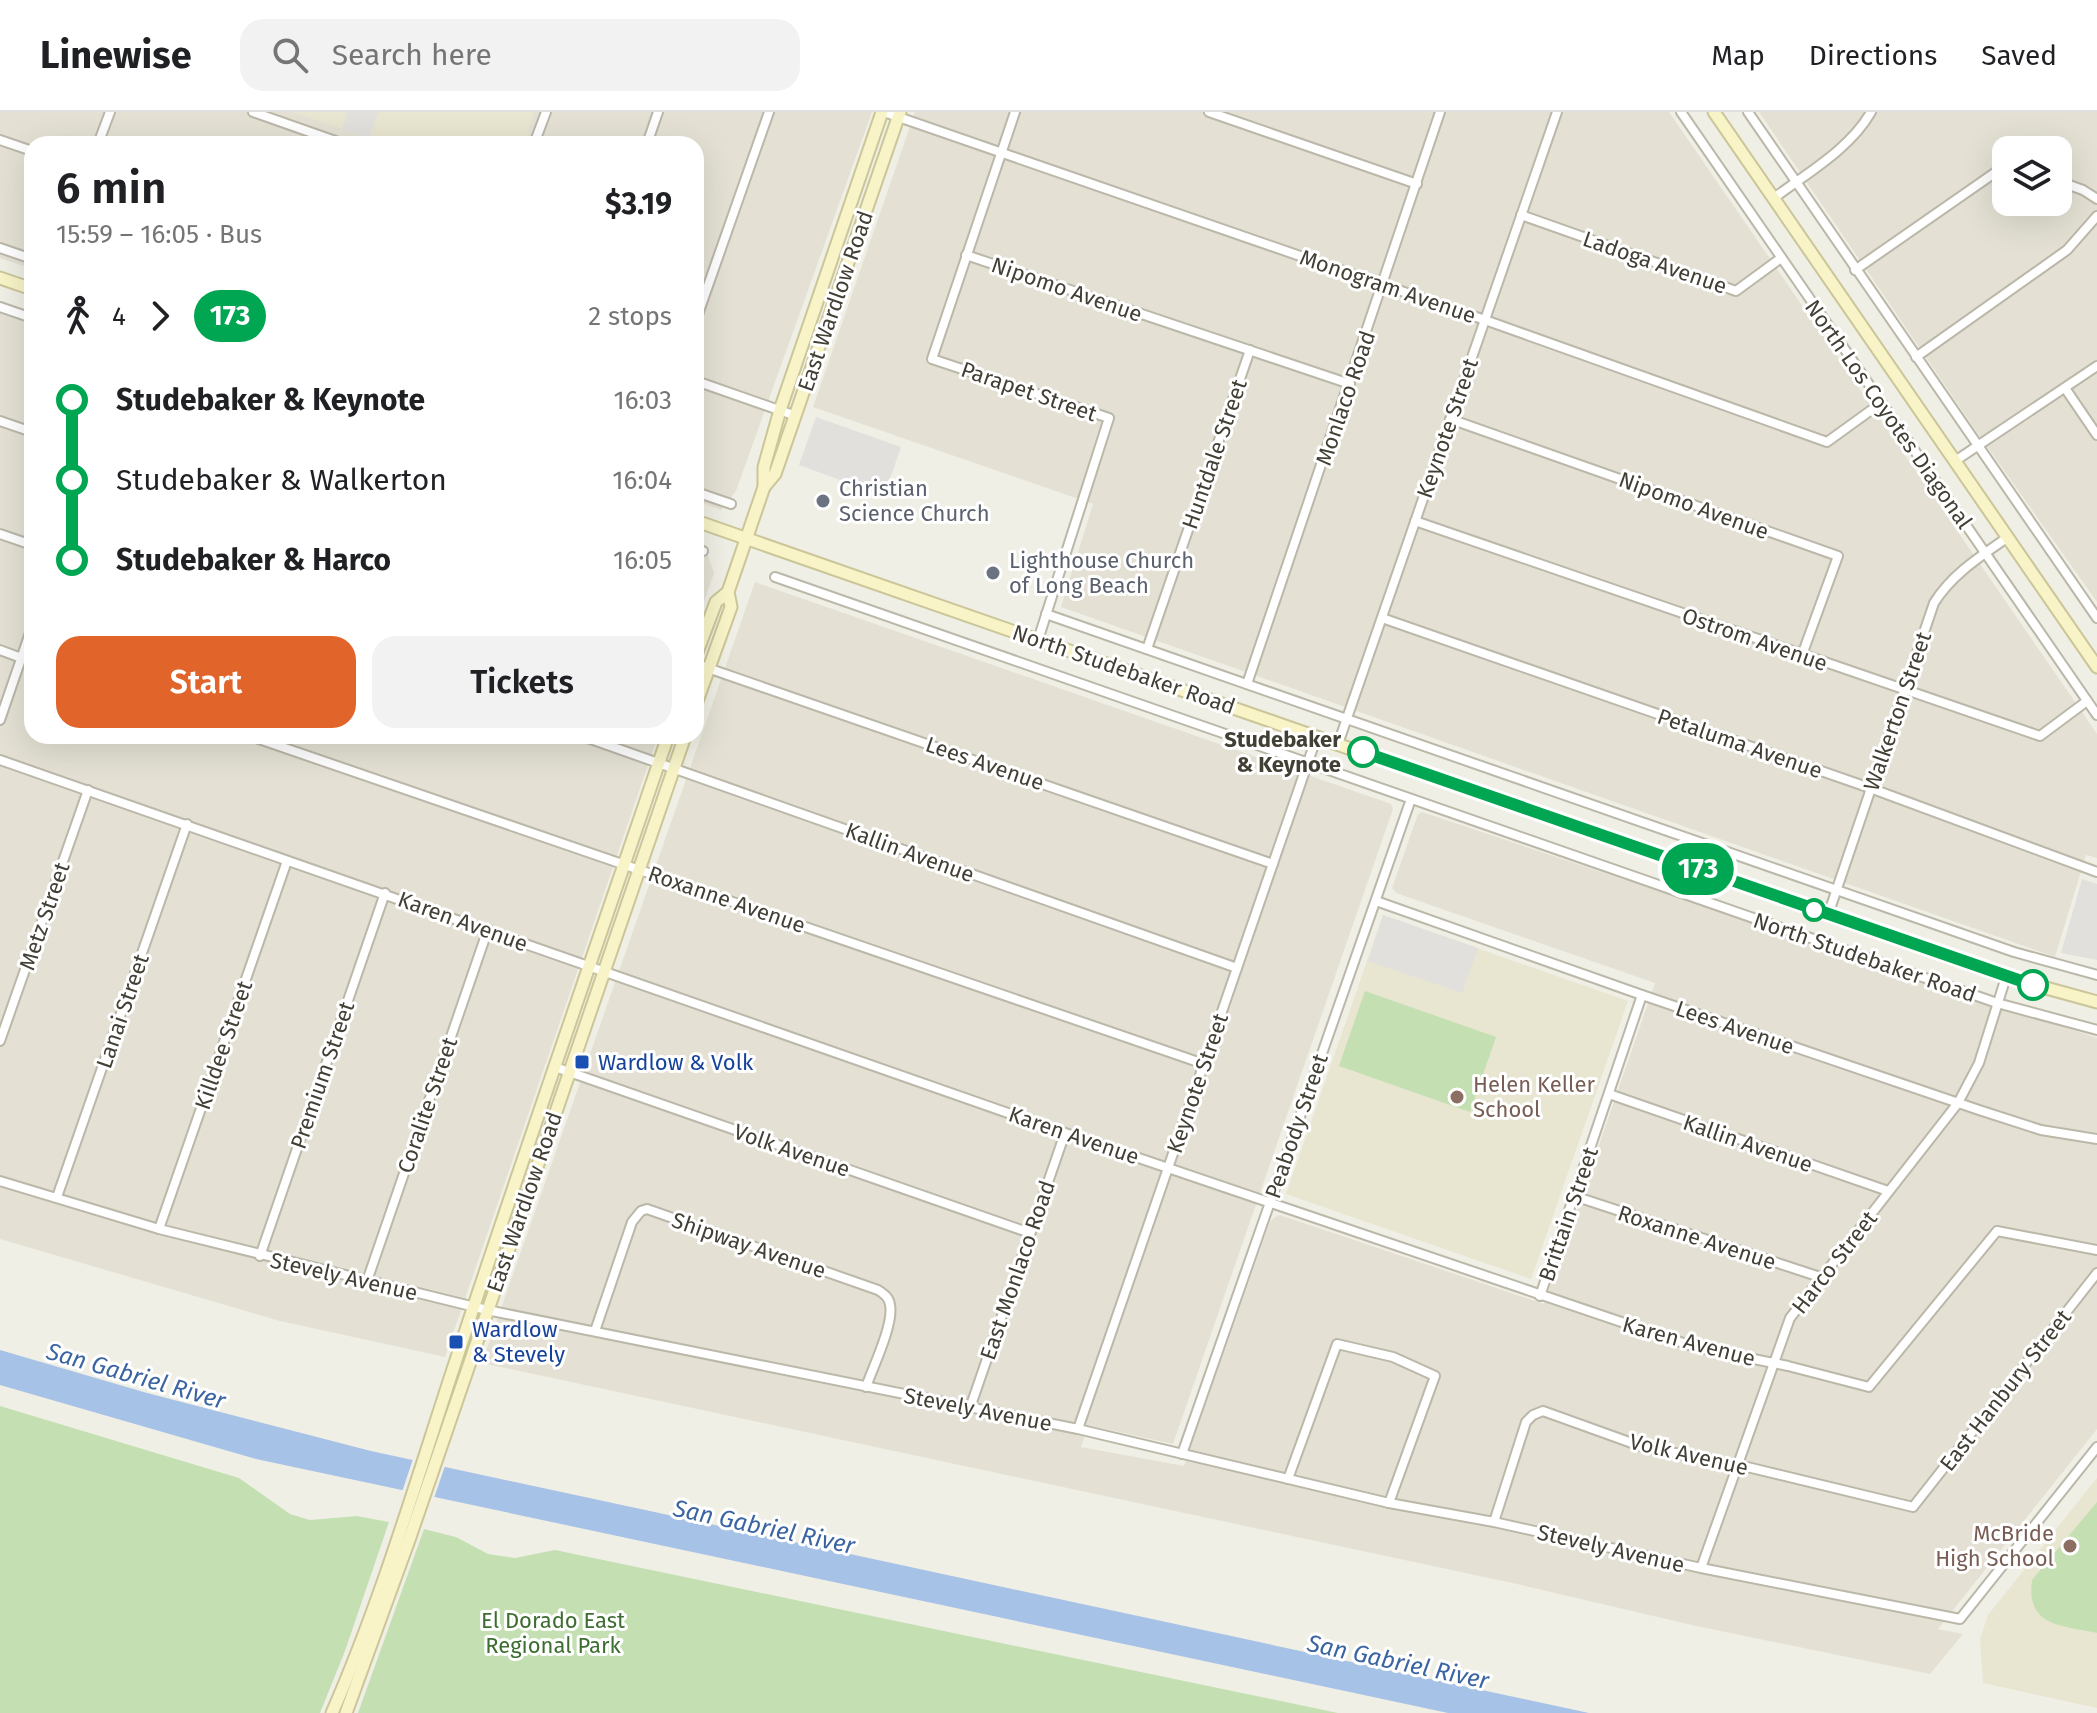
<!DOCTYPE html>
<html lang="en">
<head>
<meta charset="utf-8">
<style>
  :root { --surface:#fff; --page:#f2f2f2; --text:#202124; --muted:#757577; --line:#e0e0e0; --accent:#e1652b }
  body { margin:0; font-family:"Fira Sans",sans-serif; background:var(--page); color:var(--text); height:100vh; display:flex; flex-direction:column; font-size:30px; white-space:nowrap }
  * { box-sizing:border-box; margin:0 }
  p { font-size:26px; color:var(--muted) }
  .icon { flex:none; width:44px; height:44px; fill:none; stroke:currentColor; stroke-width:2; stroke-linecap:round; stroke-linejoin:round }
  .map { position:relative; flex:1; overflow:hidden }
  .drawer { position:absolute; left:24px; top:24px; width:680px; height:608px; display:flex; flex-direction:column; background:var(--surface); border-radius:24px; box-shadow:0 8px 32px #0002 }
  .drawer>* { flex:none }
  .badge { padding:0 16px; border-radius:26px; font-size:28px; line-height:52px }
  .buttons { position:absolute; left:1992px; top:24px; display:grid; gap:16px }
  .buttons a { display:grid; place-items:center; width:80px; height:80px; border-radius:16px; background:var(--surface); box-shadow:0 8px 32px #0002; font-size:40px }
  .map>.badge { position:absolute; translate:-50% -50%; box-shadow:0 0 0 4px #fff }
  .legs { display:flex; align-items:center; gap:12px; height:88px; padding:0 32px; font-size:26px }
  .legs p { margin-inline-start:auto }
  .overview { display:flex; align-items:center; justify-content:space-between; height:136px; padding:0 32px }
  h1 { font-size:44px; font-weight:600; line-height:60px }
  .primary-button { display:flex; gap:16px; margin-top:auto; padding:16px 32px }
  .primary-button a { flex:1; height:92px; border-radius:24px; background:var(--accent); color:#fff; font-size:32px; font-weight:600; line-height:92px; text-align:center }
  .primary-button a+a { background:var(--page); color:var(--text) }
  ul { padding:0 32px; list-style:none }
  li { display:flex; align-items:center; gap:28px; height:80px; font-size:30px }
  li i { display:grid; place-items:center; width:12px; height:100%; margin:0 10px; background:currentColor }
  li i::after { content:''; width:20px; height:20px; margin:-10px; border:6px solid; border-radius:50%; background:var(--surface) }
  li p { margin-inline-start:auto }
  li:first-child i { background:linear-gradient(#0000 50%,currentColor 0) }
  li:last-child i { background:linear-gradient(currentColor 50%,#0000 0) }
  header { display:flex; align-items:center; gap:48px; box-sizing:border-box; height:112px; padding:0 40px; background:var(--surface); border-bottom:2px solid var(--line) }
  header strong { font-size:38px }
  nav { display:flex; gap:44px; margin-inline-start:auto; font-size:28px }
  .search { width:560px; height:72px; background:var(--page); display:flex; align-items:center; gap:20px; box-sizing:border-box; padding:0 28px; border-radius:24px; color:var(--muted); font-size:30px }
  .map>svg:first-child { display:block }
  .residential { fill:#e4e1d4; fill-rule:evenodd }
  .education { fill:#e8e5d0 }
  .green { fill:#c4e0b2 }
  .parking { fill:#e2e0dd }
  .water { fill:#a7c2e7 }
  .pier { fill:#f0efe5 }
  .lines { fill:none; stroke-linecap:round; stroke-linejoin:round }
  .minor-casing { stroke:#bbb7a9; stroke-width:12 }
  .secondary-casing { stroke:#cbc699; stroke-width:15 }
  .minor { stroke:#fff; stroke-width:8 }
  .secondary { stroke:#f8f4c8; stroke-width:11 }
  .line-1-casing { stroke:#fff; stroke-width:18 }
  .line-1 { stroke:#00a651; stroke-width:12 }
  .worship-dot { fill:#6b7280; stroke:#fff; stroke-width:3 }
  .stop-1-dot { fill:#fff; stroke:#00a651; stroke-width:4 }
  .transit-dot { fill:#1a4fb4; stroke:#fff; stroke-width:3 }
  .education-dot { fill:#8d6e63; stroke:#fff; stroke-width:3 }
  .labels { text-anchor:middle; stroke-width:6; stroke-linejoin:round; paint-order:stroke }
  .street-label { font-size:22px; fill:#423f35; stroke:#fff }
  .worship-label { font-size:22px; fill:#5b616d; stroke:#fff; text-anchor:start }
  .stop-label { font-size:22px; font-weight:bold; fill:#423f35; stroke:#fff; text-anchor:end }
  .transit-label { font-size:22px; fill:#164399; stroke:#fff; text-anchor:start }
  .education-label { font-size:22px; fill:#785e54; stroke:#fff; text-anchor:start }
  .park-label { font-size:22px; fill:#3d6d30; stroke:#fff }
  .water-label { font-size:24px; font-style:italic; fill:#3b65a1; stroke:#fff }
</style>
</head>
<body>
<header>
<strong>Linewise</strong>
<div class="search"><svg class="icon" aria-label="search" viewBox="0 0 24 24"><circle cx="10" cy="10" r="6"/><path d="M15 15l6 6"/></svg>Search here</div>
<nav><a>Map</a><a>Directions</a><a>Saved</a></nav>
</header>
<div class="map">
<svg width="2097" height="1601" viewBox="0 0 2097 1601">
  <rect width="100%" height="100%" fill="#f0efe5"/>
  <g class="residential">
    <polygon points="0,0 294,0 387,32 32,32 32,157 0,146"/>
    <polygon points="534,0 872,0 736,379 721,398 696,389 696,32 523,32"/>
    <polygon points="915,0 1669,0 2097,622 2097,746 2086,743 2055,845 1061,495 1093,392 813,295"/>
    <path d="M1759 0H2097V490L1972 313ZM2006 38H2058V90H2006Z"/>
    <polygon points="0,198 32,209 32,624 658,624 445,1245 280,1209 0,1127"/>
    <polygon points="696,429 704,432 714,461 696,513"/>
    <polygon points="755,470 1391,692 1393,697 1173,1332 1088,1313 1081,1335 1184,1354 1270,1110 1275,1105 1280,1103 1544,1192 1655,871 1396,781 1392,776 1418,702 1422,700 2097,926 2097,1317 1938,1517 1963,1522 1930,1562 1696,1514 1517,1472 482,1251"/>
  </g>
  <g class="education">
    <polygon points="294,0 534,0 523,32 387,32"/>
    <polygon points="1383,803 1628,889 1531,1167 1286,1082"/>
    <polygon points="2097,1366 2097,1596 1983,1571 1980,1527 1988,1503"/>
  </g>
  <g class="green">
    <polygon points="1365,879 1496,925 1470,1000 1339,954"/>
    <polygon points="0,1294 239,1366 290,1402 310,1408 357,1404 389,1410 345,1539 320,1601 0,1601"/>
    <path d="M2097 1390V1521C2061 1513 2026 1515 2032 1468Z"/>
    <polygon points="424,1417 456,1425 488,1442 515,1446 555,1438 1338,1601 358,1601"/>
  </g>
  <g class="parking">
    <polygon points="348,0 378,0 369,26 342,17"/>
    <polygon points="816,305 901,335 884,384 799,353"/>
    <polygon points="2082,767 2097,772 2097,848 2061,841"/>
    <polygon points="1383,803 1478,836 1462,881 1368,849"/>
  </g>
  <polygon class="water" points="0,1238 147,1281 371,1339 1589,1601 1448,1601 256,1347 0,1273"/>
  <polygon class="pier" points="414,1344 446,1351 433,1389 401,1383"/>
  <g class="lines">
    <defs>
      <g id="minor">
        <polyline points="253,0 344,32"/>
        <polyline points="884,0 1485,208 1827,330 1881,291"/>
        <polyline points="1015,0 932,247 1109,306 1038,528"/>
        <polyline points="1209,0 1417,72"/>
        <polyline points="1681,0 2097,603"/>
        <polyline points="1748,0 2097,506"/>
        <polyline points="0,28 32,39"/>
        <polyline points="98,32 110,0"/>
        <polyline points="534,32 546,0"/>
        <polyline points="647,32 658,0"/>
        <polyline points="2058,69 2083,78 2097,87"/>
        <path d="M1774 86C1807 61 1850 37 1871 0"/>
        <polyline points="1521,103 1736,179 1781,146"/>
        <polyline points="0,136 32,147"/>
        <polyline points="966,143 1350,272"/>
        <polyline points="1855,158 2006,53"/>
        <polyline points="0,195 32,206"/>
        <polyline points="696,208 769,0"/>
        <polyline points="1916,245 2067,138 2097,104"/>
        <polyline points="696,269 796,304"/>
        <polyline points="2065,276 2097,323"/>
        <polyline points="1450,307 1838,444 1802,543"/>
        <polyline points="0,309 32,320"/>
        <polyline points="1955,349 2097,254"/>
        <polyline points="696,380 731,392"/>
        <polyline points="1415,409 2040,624 2087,589"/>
        <polyline points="0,422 32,433"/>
        <polyline points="696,437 703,439"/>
        <polyline points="775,465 1997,891 2097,918"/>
        <polyline points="1046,502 2014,840 2097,863"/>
        <polyline points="1382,506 1870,676 2097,760"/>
        <polyline points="1147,537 1250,238"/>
        <polyline points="0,538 32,550"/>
        <polyline points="696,552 1273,752"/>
        <polyline points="1247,572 1440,0"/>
        <polyline points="0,608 32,515"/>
        <polyline points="250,624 1204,952"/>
        <polyline points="582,624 1237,856"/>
        <polyline points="1338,632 1557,0"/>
        <polyline points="0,648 1065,1021 1695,1235 1788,1254 1869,1275 1997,1119 2097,1138"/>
        <polyline points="1376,789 1642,883 1979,998 2041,1018 2097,1027"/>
        <path d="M1828 803 1934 491C1952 462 1981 444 2008 425"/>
        <polyline points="0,929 88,678"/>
        <polyline points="555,955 1030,1121"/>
        <polyline points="1609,982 1888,1079"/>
        <polyline points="0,1069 159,1117 487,1198 1078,1317 1389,1391 1494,1410 1701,1456 1960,1507 2097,1335"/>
        <polyline points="1574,1084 1820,1165"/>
        <polyline points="57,1085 187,712"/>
        <polyline points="159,1117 287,749"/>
        <polyline points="260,1144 385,781"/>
        <polyline points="367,1169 488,817"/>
        <polyline points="1540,1184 1642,883"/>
        <path d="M595 1219 632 1110 641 1099 647 1097 878 1178C884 1182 889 1185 890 1193 894 1212 873 1255 866 1275"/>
        <polyline points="970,1296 1065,1021"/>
        <polyline points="1078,1317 1317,624"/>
        <polyline points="1182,1342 1411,687"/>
        <polyline points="1288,1367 1337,1232 1393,1245 1435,1264 1389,1391"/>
        <polyline points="1494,1410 1526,1310 1533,1303 1543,1299 1643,1335 1739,1353 1913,1395 2097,1161"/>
        <polyline points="1701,1456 1790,1206 1958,991 1979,951 2006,865"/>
      </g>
      <g id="secondary">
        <polyline points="1714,0 2097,555"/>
        <polyline points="0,166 32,177"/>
        <polyline points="764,375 775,362 900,0"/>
        <polyline points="696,409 2006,865 2097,890"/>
        <polyline points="696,543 716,490 728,480"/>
        <polyline points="696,592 731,495 728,480 764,375 764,355 780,298 882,0"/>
        <path d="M332 1601C383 1485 418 1362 458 1242 526 1035 598 830 668 624"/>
        <polyline points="346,1601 409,1428 685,624"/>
      </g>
    </defs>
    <use href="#minor" class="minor-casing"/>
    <use href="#secondary" class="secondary-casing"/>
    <use href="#minor" class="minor"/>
    <use href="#secondary" class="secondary"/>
  </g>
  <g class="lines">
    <defs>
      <polyline id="line-1" points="1363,640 2033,873"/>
    </defs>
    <use href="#line-1" class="line-1-casing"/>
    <use href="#line-1" class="line-1"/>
  </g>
  <g class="worship-dot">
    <circle cx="823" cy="389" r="8"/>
    <circle cx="993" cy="461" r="8"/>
  </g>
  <g class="stop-1-dot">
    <circle cx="1363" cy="640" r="14"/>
    <circle cx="1814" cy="798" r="10"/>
    <circle cx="2033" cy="873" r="14"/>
  </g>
  <g class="transit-dot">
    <rect x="574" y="942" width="16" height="16" rx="4"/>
    <rect x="448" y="1222" width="16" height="16" rx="4"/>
  </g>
  <g class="education-dot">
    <circle cx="1457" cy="985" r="8"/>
    <circle cx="2070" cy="1434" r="8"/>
  </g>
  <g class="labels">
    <g class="street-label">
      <text transform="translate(1655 150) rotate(19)" y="8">Ladoga Avenue</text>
      <text transform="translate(1388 174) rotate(19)" y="8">Monogram Avenue</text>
      <text transform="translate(1067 177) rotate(19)" y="8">Nipomo Avenue</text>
      <text transform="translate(835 189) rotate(-71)" y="8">East Wardlow Road</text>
      <text transform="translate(1029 279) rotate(19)" y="8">Parapet Street</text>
      <text transform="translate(1345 286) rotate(-71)" y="8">Monlaco Road</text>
      <text transform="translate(1889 302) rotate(55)" y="8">North Los Coyotes Diagonal</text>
      <text transform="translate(1447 316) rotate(-71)" y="8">Keynote Street</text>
      <text transform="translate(1214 342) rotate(-71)" y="8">Huntdale Street</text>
      <text transform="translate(1694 393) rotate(20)" y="8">Nipomo Avenue</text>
      <text transform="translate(1755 527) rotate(19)" y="8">Ostrom Avenue</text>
      <text transform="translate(1124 557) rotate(19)" y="8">North Studebaker Road</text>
      <text transform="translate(1897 599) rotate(-71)" y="8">Walkerton Street</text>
      <text transform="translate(1740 631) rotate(19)" y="8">Petaluma Avenue</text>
      <text transform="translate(985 651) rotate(19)" y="8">Lees Avenue</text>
      <text transform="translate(910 740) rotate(20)" y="8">Kallin Avenue</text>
      <text transform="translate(727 787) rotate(19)" y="8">Roxanne Avenue</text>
      <text transform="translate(44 804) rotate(-71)" y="8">Metz Street</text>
      <text transform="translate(463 809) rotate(20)" y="8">Karen Avenue</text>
      <text transform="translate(1865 845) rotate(19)" y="8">North Studebaker Road</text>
      <text transform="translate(122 899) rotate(-71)" y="8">Lanai Street</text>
      <text transform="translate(1735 915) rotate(19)" y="8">Lees Avenue</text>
      <text transform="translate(223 933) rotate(-71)" y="8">Killdee Street</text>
      <text transform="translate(322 963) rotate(-71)" y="8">Premium Street</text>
      <text transform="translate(1197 971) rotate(-71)" y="8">Keynote Street</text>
      <text transform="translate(427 993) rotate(-71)" y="8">Coralite Street</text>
      <text transform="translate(1296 1014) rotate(-71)" y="8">Peabody Street</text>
      <text transform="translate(1074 1023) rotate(19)" y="8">Karen Avenue</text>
      <text transform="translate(1748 1031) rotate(19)" y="8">Kallin Avenue</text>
      <text transform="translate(792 1038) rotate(19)" y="8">Volk Avenue</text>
      <text transform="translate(524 1090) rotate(-71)" y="8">East Wardlow Road</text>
      <text transform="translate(1568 1102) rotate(-71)" y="8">Brittain Street</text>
      <text transform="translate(1697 1125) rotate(18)" y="8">Roxanne Avenue</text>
      <text transform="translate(749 1133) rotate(19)" y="8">Shipway Avenue</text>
      <text transform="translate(1834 1150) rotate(-52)" y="8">Harco Street</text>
      <text transform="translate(1017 1158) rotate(-71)" y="8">East Monlaco Road</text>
      <text transform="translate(344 1164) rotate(13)" y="8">Stevely Avenue</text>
      <text transform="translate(1689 1229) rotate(15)" y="8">Karen Avenue</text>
      <text transform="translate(2005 1278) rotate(-52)" y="8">East Hanbury Street</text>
      <text transform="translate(978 1297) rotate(11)" y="8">Stevely Avenue</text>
      <text transform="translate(1689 1342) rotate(13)" y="8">Volk Avenue</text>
      <text transform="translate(1611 1436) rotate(13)" y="8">Stevely Avenue</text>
    </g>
    <g class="worship-label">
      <text x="839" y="384">Christian<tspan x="839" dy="25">Science Church</tspan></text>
      <text x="1009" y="456">Lighthouse Church<tspan x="1009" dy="25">of Long Beach</tspan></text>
    </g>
    <g class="stop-label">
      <text x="1341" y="635">Studebaker<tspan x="1341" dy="25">&amp; Keynote</tspan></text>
    </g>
    <g class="transit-label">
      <text x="598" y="958">Wardlow &amp; Volk</text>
      <text x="472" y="1225">Wardlow<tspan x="472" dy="25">&amp; Stevely</tspan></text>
    </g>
    <g class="education-label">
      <text x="1473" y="980">Helen Keller<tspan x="1473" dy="25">School</tspan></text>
      <text x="2054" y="1429" text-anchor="end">McBride<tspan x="2054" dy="25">High School</tspan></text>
    </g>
    <g class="park-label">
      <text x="553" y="1516">El Dorado East<tspan x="553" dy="25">Regional Park</tspan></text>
    </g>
    <g class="water-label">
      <text transform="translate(136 1264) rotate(16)" y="8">San Gabriel River</text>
      <text transform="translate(764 1415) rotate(12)" y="8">San Gabriel River</text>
      <text transform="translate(1398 1550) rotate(12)" y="8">San Gabriel River</text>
    </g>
  </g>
</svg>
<div class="buttons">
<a><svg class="icon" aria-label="layers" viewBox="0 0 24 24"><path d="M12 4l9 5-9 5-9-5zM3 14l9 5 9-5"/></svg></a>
</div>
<b class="badge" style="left:1698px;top:757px;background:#00a651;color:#fff">173</b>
<section class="drawer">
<div class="overview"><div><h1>6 min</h1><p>15:59 – 16:05 · Bus</p></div><b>$3.19</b></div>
<div class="legs"><svg class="icon" aria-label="walk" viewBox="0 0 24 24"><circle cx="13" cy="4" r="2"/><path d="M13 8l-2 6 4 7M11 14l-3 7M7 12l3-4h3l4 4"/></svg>4<svg class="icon" aria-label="forward" viewBox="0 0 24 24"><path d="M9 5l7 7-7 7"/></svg><b class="badge" style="background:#00a651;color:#fff">173</b><p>2 stops</p></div>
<ul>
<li><i style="color:#00a651"></i><b>Studebaker &amp; Keynote</b><p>16:03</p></li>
<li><i style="color:#00a651"></i><span>Studebaker &amp; Walkerton</span><p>16:04</p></li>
<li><i style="color:#00a651"></i><b>Studebaker &amp; Harco</b><p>16:05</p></li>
</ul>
<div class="primary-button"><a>Start</a><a>Tickets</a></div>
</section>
</div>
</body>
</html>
